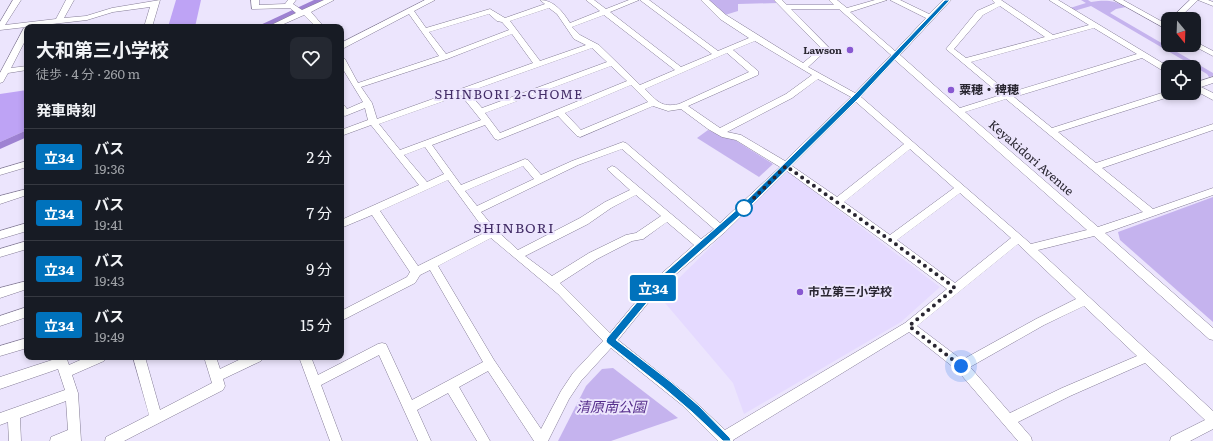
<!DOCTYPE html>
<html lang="ja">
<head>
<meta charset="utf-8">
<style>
  :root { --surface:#171b24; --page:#242831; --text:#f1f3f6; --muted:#9ea1a6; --line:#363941 }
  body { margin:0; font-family:Literata,"Noto Sans JP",serif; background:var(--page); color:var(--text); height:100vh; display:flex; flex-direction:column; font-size:15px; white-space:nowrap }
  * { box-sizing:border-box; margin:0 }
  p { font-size:13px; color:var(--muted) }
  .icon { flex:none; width:22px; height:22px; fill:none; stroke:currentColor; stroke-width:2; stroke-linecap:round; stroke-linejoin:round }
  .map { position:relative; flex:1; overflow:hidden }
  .side { position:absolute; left:24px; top:24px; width:320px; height:336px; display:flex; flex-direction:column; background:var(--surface); border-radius:8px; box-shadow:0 2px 6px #0003 }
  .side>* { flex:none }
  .badge { padding:0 8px; border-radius:3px; font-size:14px; line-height:26px }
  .needle { width:26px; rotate:161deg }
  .controls { position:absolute; left:1161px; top:12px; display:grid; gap:8px }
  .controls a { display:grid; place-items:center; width:40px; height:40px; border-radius:8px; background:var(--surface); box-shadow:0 2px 6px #0003; font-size:20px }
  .you { position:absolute; width:20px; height:20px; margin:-10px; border:3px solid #fff; border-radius:50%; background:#1a73e8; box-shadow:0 0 0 6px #1a73e833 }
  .map>.badge { position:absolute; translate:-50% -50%; box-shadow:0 0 0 2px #fff }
  h2 { padding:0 12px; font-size:15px; line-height:36px }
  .round { display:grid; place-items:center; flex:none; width:42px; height:42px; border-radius:8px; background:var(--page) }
  .headline { display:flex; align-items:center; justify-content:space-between; height:68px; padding:0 12px }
  h1 { font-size:19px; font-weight:700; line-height:30px }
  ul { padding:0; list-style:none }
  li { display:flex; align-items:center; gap:12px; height:56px; padding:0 12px; border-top:1px solid var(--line) }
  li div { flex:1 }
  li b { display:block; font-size:15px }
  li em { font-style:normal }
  li .badge { min-width:44px; font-weight:700; text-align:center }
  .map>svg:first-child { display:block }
  .built { fill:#e5daff }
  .green { fill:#c5b3ee }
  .forest { fill:#bea3f5 }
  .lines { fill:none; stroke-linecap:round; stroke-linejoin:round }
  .canal { fill:#9e82d2; fill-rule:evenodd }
  .minor-casing { stroke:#847c96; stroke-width:1 }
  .minor { fill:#fff; fill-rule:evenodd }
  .line { fill:#0072bc; stroke:#fff }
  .walk { stroke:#292631; stroke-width:4; stroke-dasharray:0 7.2 }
  .poi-dot { fill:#8858d1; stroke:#ece5fd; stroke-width:1.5 }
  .stop-dot { fill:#fff; stroke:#0072bc; stroke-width:2 }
  .labels { text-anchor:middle; stroke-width:4; stroke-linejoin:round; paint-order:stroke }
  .far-poi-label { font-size:10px; font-weight:bold; fill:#292631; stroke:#ece5fd; text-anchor:end }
  .poi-label { font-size:12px; font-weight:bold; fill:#292631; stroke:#ece5fd; text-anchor:start }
  .street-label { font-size:12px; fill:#292631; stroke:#ece5fd }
  .neighbourhood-label { font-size:13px; letter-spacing:1px; fill:#432d67; stroke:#ece5fd }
  .quarter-label { font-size:14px; letter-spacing:1px; fill:#432d67; stroke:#ece5fd }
  .near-park-label { font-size:14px; font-style:italic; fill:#552e8b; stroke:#ece5fd }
</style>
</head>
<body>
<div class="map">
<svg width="1213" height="441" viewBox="0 0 1213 441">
  <rect width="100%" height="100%" fill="#ece5fd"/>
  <polygon class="built" points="787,171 940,287 901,322 744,414 733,383 660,297"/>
  <g class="green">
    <polygon points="709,0 775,0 778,3 738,4 738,11 725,15"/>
    <path d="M1081 0H1088L1091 2C1106 0 1113 0 1126 7L1116 9 1110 13 1213 73V76L1209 77 1207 74 1091 6 1074 11 1070 8 1086 3Z"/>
    <polygon points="708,130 735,140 773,164 759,177 697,138"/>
    <polygon points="1213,197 1213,322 1120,240 1118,232"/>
    <polygon points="613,368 678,418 611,441 558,441 586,386 602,369"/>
  </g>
  <g class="forest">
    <polygon points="176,0 201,0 195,27 168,27"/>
    <polygon points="27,90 27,130 0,142 0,94"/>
  </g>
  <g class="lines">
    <g class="canal">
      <polygon points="314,0 325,0 267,27 256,27"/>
      <polygon points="27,130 27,137 0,149 0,142"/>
    </g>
    <defs>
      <g id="minor">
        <polygon points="13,0 21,0 5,25 56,19 66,0 74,0 64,18 86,16 112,8 160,0 152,27 144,27 150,7 113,12 87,20 0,30 0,22"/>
        <polygon points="251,0 259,0 259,5 285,4 288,0 296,0 293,4 302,10 324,0 334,0 311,12 324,27 316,27 304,15 277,27 267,27 296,13 290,8 252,9"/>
        <path d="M425 0H435L414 11 426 28 490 9 505 18 545 4 540 0C554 0 563 12 570 23L600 11 586 0H594L606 9 629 0H639L610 12 681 67 712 54 640 0H649L718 51 749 38 720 19 701 0H709L726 15 803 63 821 48 774 0H782L787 5H834L829 0H837L847 8 875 0H887L850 12 895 51 926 18 890 0H900L929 14 943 0H951L900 55 960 108 1001 95 946 49 977 11 995 3 992 0H1001L1053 35 1089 25 1049 0H1058L1169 67 1168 72H1165L1142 58 1014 97 1052 128 1168 91V93H1176L1175 95 1058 132 1096 163 1213 124V130L1102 168 1153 209 1213 188V195L1105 233 1213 328V340L1209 339 1094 236 1038 250 1213 411V429L1190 441H1170L1171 437 1205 420 1145 363 1070 396 1018 422 1031 437 1032 441H1018L957 370 909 332 733 440V441H718L682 405 611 348 581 381 569 399 548 441H534L488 371 459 387 490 441H477L448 393 417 410 431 441H418L379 355 321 385 342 441H330L299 357H311L318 375 378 344 382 343 386 344 412 400 483 362 430 270 420 275 415 283 341 321V311L407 277 410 272 372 215 341 228V220L419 185 371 125 341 136V130L368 120 365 108 345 116 341 114V104L344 105 347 109 363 102 341 66V57L345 59 358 83 439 56 409 14 344 48H341V43ZM1000 6 1045 37 966 58 954 49 983 15ZM549 8 557 14 574 39 586 45 540 61 510 21ZM791 9H839L891 55 855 93 808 67 829 48ZM489 14 497 21 502 22 509 30 446 54 429 32ZM604 15 675 70 640 85 599 45 580 35 572 27ZM1094 28 1137 54 1009 93 971 62ZM512 34 533 63 377 119 372 103 361 87 447 59ZM755 41 812 75 786 94 720 128 688 106 758 75V71L733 50ZM592 48 607 62 482 108 468 92ZM727 53 749 72 679 104C661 108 657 101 645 89ZM895 60 1087 230 1031 244 861 97ZM611 66 627 81 500 133 485 113ZM818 79 851 97 785 161 741 135 727 132 792 98ZM631 85 648 102 581 130 565 113ZM461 95 481 120 400 150 379 124ZM1006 99 1143 212 1098 227 965 112ZM856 102 904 144 837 197 792 166ZM653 106 668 111 681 109 708 129 722 137 736 140 780 167 720 223 626 143 623 142 572 161 541 175 528 160 525 159 461 185 432 145 485 125 495 139 498 140 558 116 577 136 580 137ZM425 147 444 174 427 182 404 155ZM622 149 714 229 701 239 615 167 612 166 607 169 609 171 630 190 605 202 580 218 518 250 495 229 481 212 578 165ZM910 149 954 188 890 235 844 202ZM523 166 534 179 477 206 465 191ZM787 171 886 243 947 289 905 323 725 430 690 397 618 340 661 287 725 232ZM448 180 486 232 418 266 380 211ZM960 193 1011 238 955 283 897 240ZM636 195 661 216 636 233 626 235 589 253 552 276 525 256 588 224 611 208ZM667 222 694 245 653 281 610 333 560 283 597 259 632 241 643 239ZM491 238 558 294 603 341 573 373 561 391 541 429 494 360 438 266ZM1018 244 1076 299 1036 319 962 360 917 326ZM1084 306 1137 356 1062 388 1010 413 970 367 1044 325Z"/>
        <polygon points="1114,0 1123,0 1168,25 1168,30"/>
        <polygon points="1190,0 1208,0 1213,2 1213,6 1198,0 1178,19 1170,19"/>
        <polygon points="24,28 27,28 27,37 11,68 27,66 27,70 8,73 3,82 0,83 0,73"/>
        <polygon points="1194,41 1213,51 1213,56 1192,45 1194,45"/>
        <polygon points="1213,77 1213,83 1201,87 1213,93 1213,100 1194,90 1194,83"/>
        <polygon points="27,161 27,167 0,175 0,169"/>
        <polygon points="27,189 27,195 0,204 0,196"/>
        <polygon points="27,223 27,231 0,239 0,231"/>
        <polygon points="27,241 27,249 0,257 0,249"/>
        <polygon points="27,281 27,289 0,298 0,288"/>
        <polygon points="27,307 27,317 0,326 0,316"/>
        <polygon points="27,338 27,348 0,356 0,346"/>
        <polygon points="54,357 66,357 69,365 87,357 106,357 104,361 72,375 78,393 81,441 50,441 51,437 68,430 66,401 20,418 21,441 9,441 8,422 0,425 0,413 65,390 58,369 0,389 0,377 55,359"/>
        <polygon points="133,357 145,357 160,410 212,383 204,357 216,357 220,369 245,357 263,357 261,361 223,379 225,386 223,390 124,441 105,441 106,437 149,415"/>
      </g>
    </defs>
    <use href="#minor" class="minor-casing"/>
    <use href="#minor" class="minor"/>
  </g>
  <polygon class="line" points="945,0 950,0 859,98 746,210 660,287 616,340 671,382 699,406 730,438 731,441 723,441 692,412 664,388 607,343 606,341 607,338 654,282 741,206 854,95"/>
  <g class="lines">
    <polyline class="walk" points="744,208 786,166 890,240 955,288 909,326 961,366"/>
  </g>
  <g class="poi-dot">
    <circle cx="850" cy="50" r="4"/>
    <circle cx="951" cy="90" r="4"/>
    <circle cx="800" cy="292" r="4"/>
  </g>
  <circle class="stop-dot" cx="744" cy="208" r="8"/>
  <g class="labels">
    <g class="far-poi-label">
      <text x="842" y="54">Lawson</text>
    </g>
    <g class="poi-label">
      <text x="959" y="94">粟穂・稗穂</text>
      <text x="808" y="296">市立第三小学校</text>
    </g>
    <g class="street-label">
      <text transform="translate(1031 158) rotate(41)" y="4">Keyakidori Avenue</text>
    </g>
    <g class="neighbourhood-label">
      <text x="509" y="99">SHINBORI 2-CHOME</text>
    </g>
    <g class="quarter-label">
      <text x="514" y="233">SHINBORI</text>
    </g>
    <g class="near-park-label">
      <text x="611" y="412">清原南公園</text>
    </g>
  </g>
</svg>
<div class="controls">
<a><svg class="needle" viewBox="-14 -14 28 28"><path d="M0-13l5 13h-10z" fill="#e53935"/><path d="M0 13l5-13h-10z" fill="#9ea1a6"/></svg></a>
<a><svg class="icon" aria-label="locate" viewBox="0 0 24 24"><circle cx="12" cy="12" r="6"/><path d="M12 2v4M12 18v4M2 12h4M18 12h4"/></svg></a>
</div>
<div class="you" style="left:961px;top:366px"></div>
<b class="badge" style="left:653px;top:288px;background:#0072bc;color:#fff">立34</b>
<section class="side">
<div class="headline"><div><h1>大和第三小学校</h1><p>徒歩 · 4 分 · 260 m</p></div><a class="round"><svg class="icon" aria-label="heart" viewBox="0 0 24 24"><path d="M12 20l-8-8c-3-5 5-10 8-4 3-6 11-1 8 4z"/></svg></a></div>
<h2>発車時刻</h2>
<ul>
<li><span class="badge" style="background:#0072bc;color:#fff">立34</span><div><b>バス</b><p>19:36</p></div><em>2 分</em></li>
<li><span class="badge" style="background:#0072bc;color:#fff">立34</span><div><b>バス</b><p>19:41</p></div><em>7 分</em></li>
<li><span class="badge" style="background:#0072bc;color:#fff">立34</span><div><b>バス</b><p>19:43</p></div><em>9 分</em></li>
<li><span class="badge" style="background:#0072bc;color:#fff">立34</span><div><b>バス</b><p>19:49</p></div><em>15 分</em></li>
</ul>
</section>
</div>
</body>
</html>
